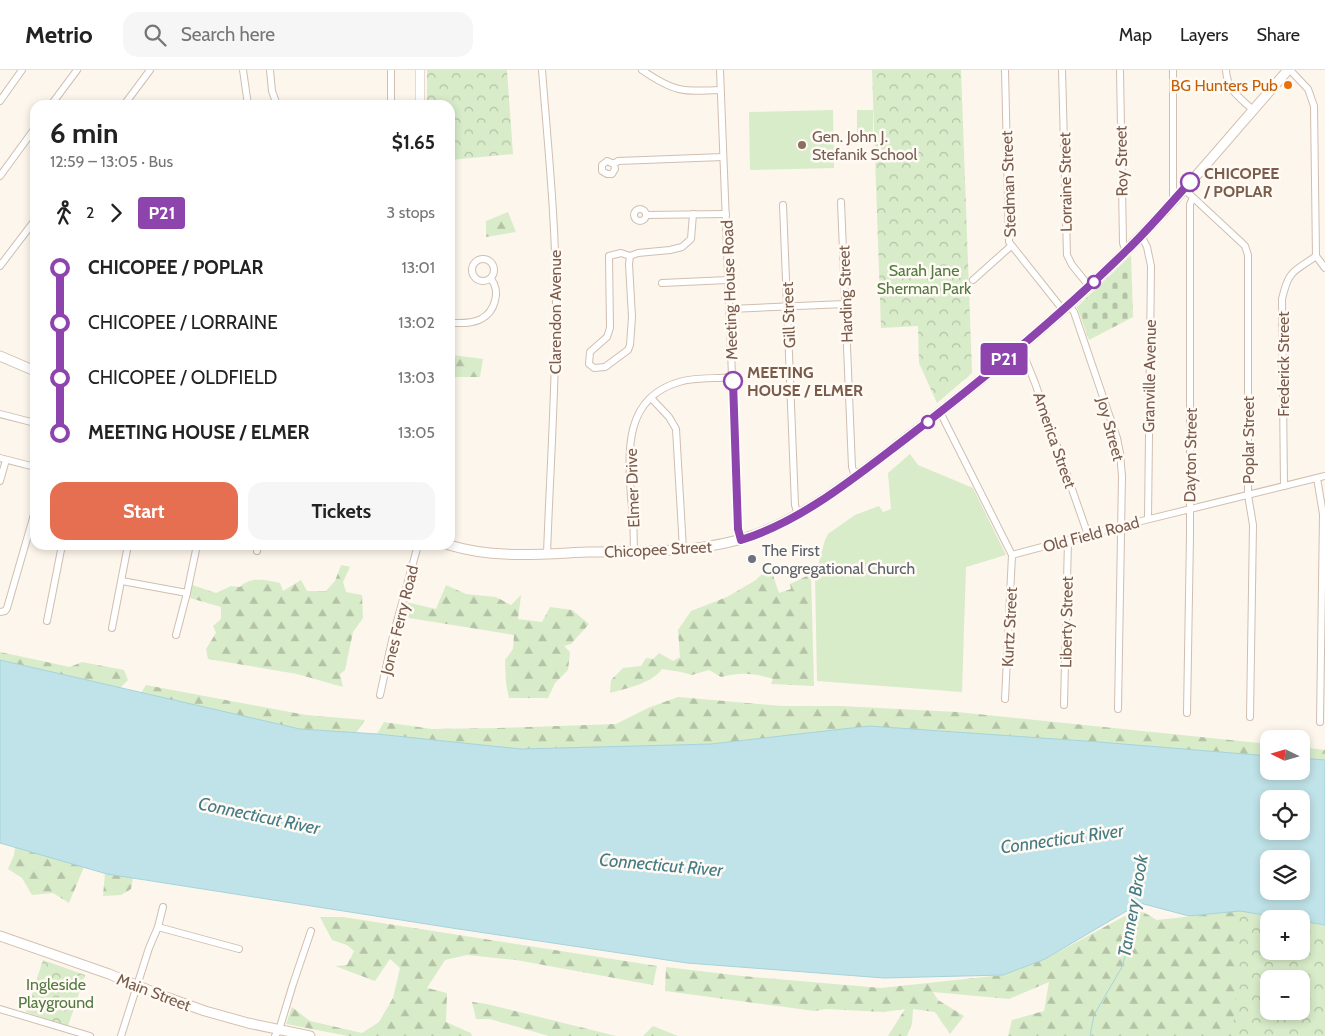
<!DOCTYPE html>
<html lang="en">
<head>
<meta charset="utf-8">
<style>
  :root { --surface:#fff; --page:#f6f6f6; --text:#222; --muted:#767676; --line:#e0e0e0; --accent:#e76f51 }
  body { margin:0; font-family:Cabin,sans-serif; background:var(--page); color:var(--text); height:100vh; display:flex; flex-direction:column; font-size:19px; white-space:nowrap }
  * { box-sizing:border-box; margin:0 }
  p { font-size:16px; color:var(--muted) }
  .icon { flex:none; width:28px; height:28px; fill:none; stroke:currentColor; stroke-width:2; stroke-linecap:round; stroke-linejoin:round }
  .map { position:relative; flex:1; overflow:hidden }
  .panel { position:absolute; left:30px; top:30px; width:425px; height:450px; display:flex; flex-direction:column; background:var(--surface); border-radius:15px; box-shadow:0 2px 8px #0003 }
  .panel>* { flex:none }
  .badge { padding:0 10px; border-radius:4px; font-size:18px; line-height:32px }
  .needle { width:32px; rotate:275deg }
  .fabs { position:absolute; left:1260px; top:660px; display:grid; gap:10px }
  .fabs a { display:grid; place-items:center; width:50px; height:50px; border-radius:10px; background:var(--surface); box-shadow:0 2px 8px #0003; font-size:25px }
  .map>.badge { position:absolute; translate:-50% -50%; box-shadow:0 0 0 2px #fff }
  .legs { display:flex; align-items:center; gap:8px; height:55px; padding:0 20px; font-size:16px }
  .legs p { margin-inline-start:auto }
  .head { display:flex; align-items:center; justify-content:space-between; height:85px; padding:0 20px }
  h1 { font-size:28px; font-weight:700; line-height:38px }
  .cta { display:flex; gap:10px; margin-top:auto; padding:10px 20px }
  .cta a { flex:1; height:58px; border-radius:15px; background:var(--accent); color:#fff; font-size:20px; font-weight:700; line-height:58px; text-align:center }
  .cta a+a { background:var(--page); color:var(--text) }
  ul { padding:0 20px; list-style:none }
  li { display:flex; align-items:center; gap:18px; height:55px; font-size:19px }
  li i { display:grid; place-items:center; width:8px; height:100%; margin:0 6px; background:currentColor }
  li i::after { content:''; width:12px; height:12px; margin:-6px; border:4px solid; border-radius:50%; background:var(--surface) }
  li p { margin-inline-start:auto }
  li:first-child i { background:linear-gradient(#0000 50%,currentColor 0) }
  li:last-child i { background:linear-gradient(currentColor 50%,#0000 0) }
  header { display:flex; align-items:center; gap:30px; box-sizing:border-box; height:70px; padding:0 25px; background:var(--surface); border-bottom:1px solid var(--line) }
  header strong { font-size:24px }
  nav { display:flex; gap:28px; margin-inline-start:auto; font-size:18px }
  .search { width:350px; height:45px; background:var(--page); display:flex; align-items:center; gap:12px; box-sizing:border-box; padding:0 18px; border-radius:15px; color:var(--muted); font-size:19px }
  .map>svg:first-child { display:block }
  .grass { fill:#d8ecc9 }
  .forest { fill:url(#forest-firs); fill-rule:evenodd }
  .cemetery { fill:url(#cemetery-stones) }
  .park { fill:url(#park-crowns); fill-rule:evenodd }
  .water { fill:#bfe3e8; stroke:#a5d3da; fill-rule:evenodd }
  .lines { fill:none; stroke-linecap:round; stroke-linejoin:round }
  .stream { stroke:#a5d3da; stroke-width:1 }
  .minor-casing { stroke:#d1beb0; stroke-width:8 }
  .tertiary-casing { stroke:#d1beb0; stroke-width:9 }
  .secondary-casing { stroke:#d6c0b0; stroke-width:11 }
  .minor { stroke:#fff; stroke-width:6 }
  .tertiary { stroke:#fff; stroke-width:8 }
  .secondary { stroke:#fff; stroke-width:9 }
  .line-1-casing { stroke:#fff; stroke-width:11 }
  .line-1 { stroke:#8e44ad; stroke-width:8 }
  .food-dot { fill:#e8710a; stroke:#fffaf3; stroke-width:2 }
  .education-dot { fill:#8d6e63; stroke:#fffaf3; stroke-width:2 }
  .stop-1-dot { fill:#fff; stroke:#8e44ad; stroke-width:2.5 }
  .worship-dot { fill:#6b7280; stroke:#fffaf3; stroke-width:2 }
  .labels { text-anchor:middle; stroke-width:5; stroke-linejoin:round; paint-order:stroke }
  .food-label { font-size:16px; fill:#c56008; stroke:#fffaf3; text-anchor:end }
  .education-label { font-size:16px; fill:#785e54; stroke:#fffaf3; text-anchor:start }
  .street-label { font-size:16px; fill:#7a5c4d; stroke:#fffaf3 }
  .stop-label { font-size:16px; font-weight:bold; fill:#7a5c4d; stroke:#fffaf3; text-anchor:start }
  .park-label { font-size:16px; fill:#537a41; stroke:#fffaf3 }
  .worship-label { font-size:16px; fill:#5b616d; stroke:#fffaf3; text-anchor:start }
  .water-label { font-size:18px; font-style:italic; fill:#437c86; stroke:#fffaf3 }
</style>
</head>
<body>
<header>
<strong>Metrio</strong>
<div class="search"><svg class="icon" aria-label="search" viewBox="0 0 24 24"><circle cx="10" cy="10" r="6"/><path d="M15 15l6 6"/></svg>Search here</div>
<nav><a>Map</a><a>Layers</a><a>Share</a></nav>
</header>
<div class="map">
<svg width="1325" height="966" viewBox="0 0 1325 966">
  <defs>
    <pattern id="forest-firs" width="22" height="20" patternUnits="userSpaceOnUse" patternTransform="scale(1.25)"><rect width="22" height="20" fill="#d8ecc9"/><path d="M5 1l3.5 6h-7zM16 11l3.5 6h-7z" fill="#b4c2a5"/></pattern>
    <pattern id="cemetery-stones" width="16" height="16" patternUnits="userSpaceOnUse" patternTransform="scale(1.25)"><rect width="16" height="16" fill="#d8ecc9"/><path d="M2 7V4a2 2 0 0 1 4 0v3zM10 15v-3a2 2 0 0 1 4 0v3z" fill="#b4c2a5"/></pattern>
    <pattern id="park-crowns" width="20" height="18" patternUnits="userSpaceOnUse" patternTransform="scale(1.25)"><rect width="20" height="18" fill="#d8ecc9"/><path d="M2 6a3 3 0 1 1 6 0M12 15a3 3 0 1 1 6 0" fill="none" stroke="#b4c2a5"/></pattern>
  </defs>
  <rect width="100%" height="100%" fill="#fdf6ec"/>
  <g class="grass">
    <polygon points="833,40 834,98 750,100 749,42"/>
    <rect x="857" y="40" width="16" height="23"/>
    <polygon points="910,384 918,395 973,418 1006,485 966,497 962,622 817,611 815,506 825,470 828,464 855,445 879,436 883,442 891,439 888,403"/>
  </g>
  <g class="forest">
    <polygon points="508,142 516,162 486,167 486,151"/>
    <polygon points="452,285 483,289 480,307 452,307"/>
    <path d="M341 495 350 497 343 512 346 522 362 525 363 548 353 562 345 600 340 604 343 617 297 604 208 589 206 579 216 563 213 556 221 549V537L190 528 192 515 216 523 231 516 240 517C251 506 266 510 280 513L283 521 301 510 307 521H326L335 511Z"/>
    <path d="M770 500 772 502 779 523 791 519 790 514 811 504 814 616 771 614 773 609C752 603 743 602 721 607L709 600 692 605 681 602 662 599C651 614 627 618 610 623L611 610 623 598 641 596 646 588 653 589 659 583 673 591 680 587 678 560 691 541 727 527 756 510 764 502Z"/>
    <polygon points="446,515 466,524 496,527 511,535 521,525 518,549 542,552 550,537 572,540 589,554 571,574 564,576 570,582 568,600 555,613 548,628 509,628 506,613 505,590 513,579 514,565 403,547 406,532 436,539"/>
    <polygon points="0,582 70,597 82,592 124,600 128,610 120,618 0,590"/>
    <polygon points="146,615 306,645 365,650 356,663 300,659 141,623"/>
    <polygon points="678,627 782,636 841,636 957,642 1269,674 1269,686 1099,672 869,656 711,674 521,679 377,664 384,652 432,659 499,658 616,654 648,638"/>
    <polygon points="1301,677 1325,680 1325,690 1301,688"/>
    <polygon points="15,777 84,797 69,833 53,823 32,825 22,808 8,799 14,785"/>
    <polygon points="105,803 133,808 131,819 121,825 103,826"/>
    <path d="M1138 839 1157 850 1240 841 1269 849V881H1301L1325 966H1008L1012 950 1044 941 1049 912 1009 929 933 922 938 930 964 946 950 964 935 942 913 939 912 953 907 966H888L905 939 884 942 826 939 815 941 665 921 666 897 742 906 881 918 1003 905 1045 889ZM1269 909H1301V941H1269Z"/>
    <polygon points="320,847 343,847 657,896 653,915 516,890 467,885 445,890 427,918 447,923 446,952 471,963 472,966 348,966 286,954 292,937 310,951 362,963 379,952 393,928 400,898 390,889 375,911 335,896 347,895 354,881 347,875 332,870"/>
    <polygon points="472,932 487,934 616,966 549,966 490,949 476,949"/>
    <polygon points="653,956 678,966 643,966"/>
  </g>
  <polygon class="cemetery" points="1131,185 1133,247 1089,270 1077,237"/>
  <g class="park">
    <polygon points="427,0 507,0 513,84 450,90 450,35 427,35"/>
    <polygon points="872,0 961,0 972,303 937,333 919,293 918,256 881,258"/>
    <path d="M1240 841 1287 849H1269V881H1301V851L1325 855V966H1233ZM1269 909H1301V941H1269Z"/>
    <polygon points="43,890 85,905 68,956 26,942"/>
  </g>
  <path class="water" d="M0 590 300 659 377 664 521 679 711 674 869 656 1099 672 1269 686V701H1301V688L1325 690V855L1301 851V849H1287L1240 841 1189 846 1140 833 1045 889 1003 905 884 908 687 893 452 858 107 804 0 773ZM1269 729H1301V761H1269ZM1269 789H1301V821H1269Z"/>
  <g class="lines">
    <polyline class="stream" points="1090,966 1094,945 1122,897 1131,867 1135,836"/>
    <defs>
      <g id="minor">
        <polyline points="243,0 248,35"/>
        <polyline points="270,0 272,21 277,35"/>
        <path d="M542 0C548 77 556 154 556 230 556 315 550 399 547 484"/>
        <path d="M642 0C674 22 682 22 720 20"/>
        <polyline points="720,0 738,459 741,470"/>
        <polyline points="1005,0 1009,172 1063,240"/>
        <polyline points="1062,0 1067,185 1072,195 1089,216"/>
        <polyline points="1120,0 1123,173 1126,181"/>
        <polyline points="1173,0 1173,131"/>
        <path d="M1226 0C1227 20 1239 27 1253 40"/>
        <polyline points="1290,0 1308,19 1314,36 1316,186"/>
        <polyline points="0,31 22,0"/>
        <polyline points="51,35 77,0"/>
        <polyline points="124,35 150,0"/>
        <polyline points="391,35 391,0"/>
        <polyline points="614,94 615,99 612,104 607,104 602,101 602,95 607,91 614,94 618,91 723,87"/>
        <polyline points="0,106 35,58"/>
        <polyline points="1184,119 1242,173 1245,176 1248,185 1248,425 1253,455 1250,647"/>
        <polyline points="841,132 852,397 855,406"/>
        <polyline points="783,135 795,435 798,445"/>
        <circle cx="640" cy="145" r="6"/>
        <polyline points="646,145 726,144"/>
        <polyline points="1141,165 1147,177 1151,196 1148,449"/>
        <polyline points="630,186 629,194 632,247 630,275 628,280 605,297 594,298 589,294 590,282 607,267 610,258 609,186 621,183 630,186 638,183 670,180 682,177 691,169 693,144"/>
        <polyline points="1316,186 1325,198"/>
        <circle cx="483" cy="200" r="11"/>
        <polyline points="0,196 35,150"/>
        <polyline points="973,210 1011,176"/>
        <polyline points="662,213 728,210"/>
        <polyline points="1069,235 1074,242 1117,368 1120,383 1122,406 1118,639"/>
        <polyline points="730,239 845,234"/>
        <path d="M450 253C460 253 472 254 481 249 495 242 501 221 491 209"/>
        <polyline points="1020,276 1035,313 1088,465"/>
        <polyline points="651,328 669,347 676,359 683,479"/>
        <polyline points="940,342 1012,485 1121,456 1325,406"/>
        <polyline points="0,344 35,353"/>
        <polyline points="0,388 35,397"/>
        <polyline points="1317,408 1323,444 1320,652"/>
        <polyline points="0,411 6,390"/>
        <path d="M1284 416 1282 229C1289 199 1293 203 1316 186"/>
        <polyline points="257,481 258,475"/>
        <path d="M634 481C634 463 633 445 631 427 628 381 624 328 679 312 696 307 715 309 733 307"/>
        <polyline points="122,511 187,523"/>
        <polyline points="0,542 5,541 7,538 35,441"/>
        <polyline points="47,551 62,475"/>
        <polyline points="112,558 128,475"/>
        <polyline points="176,565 187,523 197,475"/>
        <polyline points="380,625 393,566 418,475"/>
        <polyline points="1005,629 1012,485"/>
        <polyline points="1064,635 1068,470"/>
        <polyline points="1187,643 1190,465 1190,134 1193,128"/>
        <polyline points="158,857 239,879"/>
        <polyline points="0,939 90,966"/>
        <polyline points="121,966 149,878 158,857 163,837"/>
        <polyline points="275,966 279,960 293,914 311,861"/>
      </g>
      <polyline id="tertiary" points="420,0 420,35"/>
      <g id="secondary">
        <polyline points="0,286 35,301"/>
        <path d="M449 475C494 489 541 484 587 482 642 481 701 484 754 465 809 445 859 404 905 369 981 311 1060 247 1127 180 1184 123 1235 60 1288 0"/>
        <polyline points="0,866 109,904 163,926 205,941 248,953 310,966"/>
      </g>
    </defs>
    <use href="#minor" class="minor-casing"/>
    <use href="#tertiary" class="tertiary-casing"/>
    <use href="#secondary" class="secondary-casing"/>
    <use href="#minor" class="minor"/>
    <use href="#tertiary" class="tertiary"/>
    <use href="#secondary" class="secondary"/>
  </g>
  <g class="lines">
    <defs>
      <path id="line-1" d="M733 311 738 459 741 470C802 451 854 408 904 370 981 311 1057 249 1126 181 1149 159 1169 135 1190 112"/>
    </defs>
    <use href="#line-1" class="line-1-casing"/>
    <use href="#line-1" class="line-1"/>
  </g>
  <circle class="food-dot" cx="1288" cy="15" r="5"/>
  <circle class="education-dot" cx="802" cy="75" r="5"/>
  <g class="stop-1-dot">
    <circle cx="1190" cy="112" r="9"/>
    <circle cx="1094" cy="212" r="6"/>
    <circle cx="733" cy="311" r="9"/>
    <circle cx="928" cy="352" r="6"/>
  </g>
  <circle class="worship-dot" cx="752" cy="489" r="5"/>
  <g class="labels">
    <g class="food-label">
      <text x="1278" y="21">BG Hunters Pub</text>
    </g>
    <g class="education-label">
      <text x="812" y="72">Gen. John J.<tspan x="812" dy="18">Stefanik School</tspan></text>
    </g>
    <g class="street-label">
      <text transform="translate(1121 91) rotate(-91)" y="6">Roy Street</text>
      <text transform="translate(1065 112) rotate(-91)" y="6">Lorraine Street</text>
      <text transform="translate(1008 114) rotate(-92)" y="6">Stedman Street</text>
      <text transform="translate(729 220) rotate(-92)" y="6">Meeting House Road</text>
      <text transform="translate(845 224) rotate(-92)" y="6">Harding Street</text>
      <text transform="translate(555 242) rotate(-90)" y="6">Clarendon Avenue</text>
      <text transform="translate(788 245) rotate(-92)" y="6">Gill Street</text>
      <text transform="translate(1283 294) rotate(-90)" y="6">Frederick Street</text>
      <text transform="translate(1149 306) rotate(-89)" y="6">Granville Avenue</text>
      <text transform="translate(1111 359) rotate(75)" y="6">Joy Street</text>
      <text transform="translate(1055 370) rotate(71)" y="6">America Street</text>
      <text transform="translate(1248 370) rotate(-90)" y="6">Poplar Street</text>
      <text transform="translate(1190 385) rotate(-89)" y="6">Dayton Street</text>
      <text transform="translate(632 418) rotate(-92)" y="6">Elmer Drive</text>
      <text transform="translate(1091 464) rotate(-15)" y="6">Old Field Road</text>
      <text transform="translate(658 479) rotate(-3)" y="6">Chicopee Street</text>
      <text transform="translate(399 550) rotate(-76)" y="6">Jones Ferry Road</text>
      <text transform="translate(1066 552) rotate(-89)" y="6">Liberty Street</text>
      <text transform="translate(1009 557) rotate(-87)" y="6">Kurtz Street</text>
      <text transform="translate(154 922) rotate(21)" y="6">Main Street</text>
    </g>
    <g class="stop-label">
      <text x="1204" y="109">CHICOPEE<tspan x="1204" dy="18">/ POPLAR</tspan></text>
      <text x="747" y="308">MEETING<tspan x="747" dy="18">HOUSE / ELMER</tspan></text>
    </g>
    <g class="park-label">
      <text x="924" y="206">Sarah Jane<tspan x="924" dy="18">Sherman Park</tspan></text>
      <text x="56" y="920">Ingleside<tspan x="56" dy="18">Playground</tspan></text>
    </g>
    <g class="worship-label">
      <text x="762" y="486">The First<tspan x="762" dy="18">Congregational Church</tspan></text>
    </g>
    <g class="water-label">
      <text transform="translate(259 746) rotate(12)" y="6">Connecticut River</text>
      <text transform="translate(1062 769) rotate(-8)" y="6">Connecticut River</text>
      <text transform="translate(661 795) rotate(5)" y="6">Connecticut River</text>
      <text transform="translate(1133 836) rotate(-80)" y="6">Tannery Brook</text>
    </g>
  </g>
</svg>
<div class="fabs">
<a><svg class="needle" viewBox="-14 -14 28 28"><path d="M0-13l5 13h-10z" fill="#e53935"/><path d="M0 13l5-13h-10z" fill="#767676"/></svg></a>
<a><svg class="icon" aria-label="locate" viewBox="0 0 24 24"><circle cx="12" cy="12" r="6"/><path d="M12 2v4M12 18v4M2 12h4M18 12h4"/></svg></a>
<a><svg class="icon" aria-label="layers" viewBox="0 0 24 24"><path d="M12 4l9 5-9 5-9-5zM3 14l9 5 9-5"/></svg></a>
<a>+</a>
<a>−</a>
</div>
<b class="badge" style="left:1004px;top:289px;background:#8e44ad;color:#fff">P21</b>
<section class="panel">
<div class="head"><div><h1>6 min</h1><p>12:59 – 13:05 · Bus</p></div><b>$1.65</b></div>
<div class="legs"><svg class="icon" aria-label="walk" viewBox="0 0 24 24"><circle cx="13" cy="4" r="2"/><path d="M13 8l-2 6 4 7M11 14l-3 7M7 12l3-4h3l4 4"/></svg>2<svg class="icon" aria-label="forward" viewBox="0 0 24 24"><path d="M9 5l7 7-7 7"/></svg><b class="badge" style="background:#8e44ad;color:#fff">P21</b><p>3 stops</p></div>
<ul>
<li><i style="color:#8e44ad"></i><b>CHICOPEE / POPLAR</b><p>13:01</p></li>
<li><i style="color:#8e44ad"></i><span>CHICOPEE / LORRAINE</span><p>13:02</p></li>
<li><i style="color:#8e44ad"></i><span>CHICOPEE / OLDFIELD</span><p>13:03</p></li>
<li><i style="color:#8e44ad"></i><b>MEETING HOUSE / ELMER</b><p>13:05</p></li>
</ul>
<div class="cta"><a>Start</a><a>Tickets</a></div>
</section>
</div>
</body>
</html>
